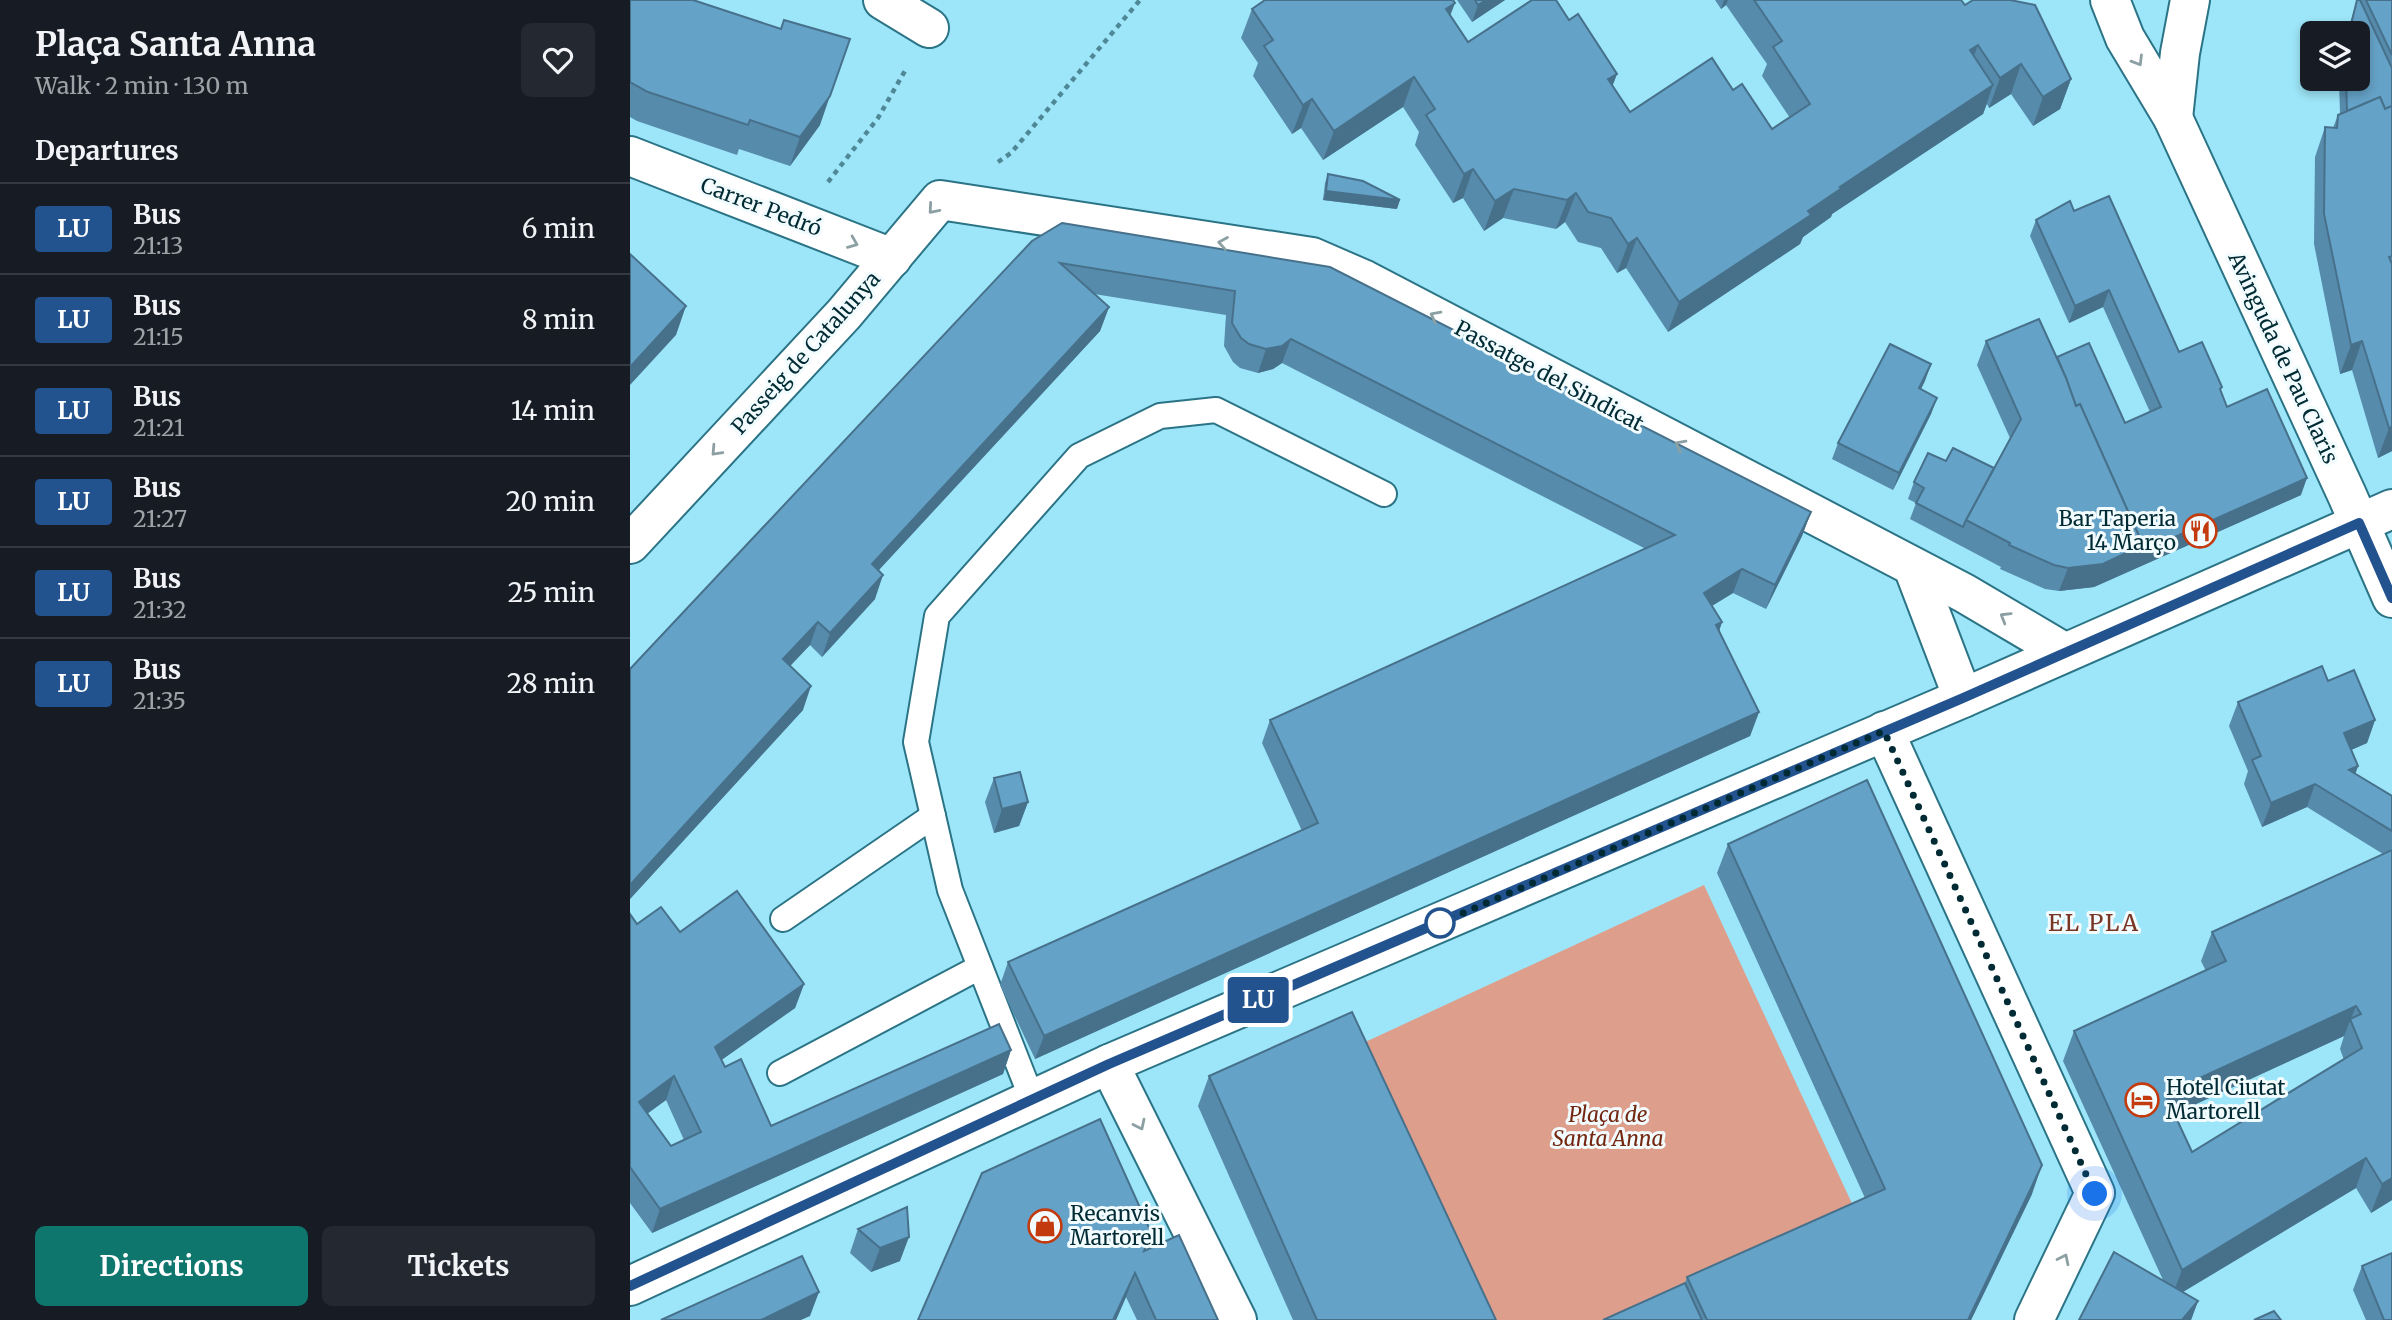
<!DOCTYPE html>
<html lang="en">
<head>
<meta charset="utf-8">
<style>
  :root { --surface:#171b24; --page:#242831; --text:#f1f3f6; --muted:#9ea1a6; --line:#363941; --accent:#0f766e }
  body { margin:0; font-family:Merriweather,serif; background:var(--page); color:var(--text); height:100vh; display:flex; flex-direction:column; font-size:26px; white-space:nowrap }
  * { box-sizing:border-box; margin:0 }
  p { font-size:23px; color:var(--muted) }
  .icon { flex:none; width:38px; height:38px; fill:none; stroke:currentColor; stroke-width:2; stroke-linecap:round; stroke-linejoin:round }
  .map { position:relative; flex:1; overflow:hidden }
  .sheet { display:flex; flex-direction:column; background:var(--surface); width:630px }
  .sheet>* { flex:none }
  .badge { padding:0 14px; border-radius:5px; font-size:24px; line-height:46px }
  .tools { position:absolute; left:1670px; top:21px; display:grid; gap:14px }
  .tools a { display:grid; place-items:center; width:70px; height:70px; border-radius:10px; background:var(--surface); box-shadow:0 4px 10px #0003; font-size:35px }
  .you { position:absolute; width:35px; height:35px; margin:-18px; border:5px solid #fff; border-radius:50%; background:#1a73e8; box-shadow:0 0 0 10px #1a73e833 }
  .map>.badge { position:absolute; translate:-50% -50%; box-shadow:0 0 0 4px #fff }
  h2 { padding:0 35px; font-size:26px; line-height:63px }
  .round { display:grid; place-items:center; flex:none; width:74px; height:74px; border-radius:10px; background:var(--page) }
  .summary { display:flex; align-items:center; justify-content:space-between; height:119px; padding:0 35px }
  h1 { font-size:33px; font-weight:700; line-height:52px }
  .primary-button { display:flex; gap:14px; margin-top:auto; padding:14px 35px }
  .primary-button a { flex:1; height:80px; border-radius:10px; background:var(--accent); color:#fff; font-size:28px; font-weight:700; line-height:80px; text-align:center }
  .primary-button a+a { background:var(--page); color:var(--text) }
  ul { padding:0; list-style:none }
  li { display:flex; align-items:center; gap:21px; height:91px; padding:0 35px; border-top:2px solid var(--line) }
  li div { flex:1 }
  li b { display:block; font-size:26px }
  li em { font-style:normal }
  li .badge { min-width:77px; font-weight:700; text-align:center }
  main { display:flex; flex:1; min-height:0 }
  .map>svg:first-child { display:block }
  .green { fill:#de9e8c }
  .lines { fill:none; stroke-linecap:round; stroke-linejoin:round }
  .lane-casing { stroke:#2b7486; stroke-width:28 }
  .street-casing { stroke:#2b7486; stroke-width:42 }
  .secondary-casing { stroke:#2b7486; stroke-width:42 }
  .path { stroke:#4e8795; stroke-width:4.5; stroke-dasharray:5 5; stroke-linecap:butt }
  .lane { stroke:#fff; stroke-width:24 }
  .street { stroke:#fff; stroke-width:38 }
  .secondary { stroke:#fff; stroke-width:38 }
  .wall { fill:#578bab; fill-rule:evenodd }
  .shaded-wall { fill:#47718b }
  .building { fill:#65a2c7; stroke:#47718b; stroke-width:2; fill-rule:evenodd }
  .oneway { stroke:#8ca0a4 }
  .line-casing { stroke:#fff; stroke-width:16 }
  .line { stroke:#22538f; stroke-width:10 }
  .walk { stroke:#002b34; stroke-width:7; stroke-dasharray:0 12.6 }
  .stop-dot { fill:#fff; stroke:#22538f; stroke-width:3.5 }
  .labels { text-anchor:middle; stroke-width:6; stroke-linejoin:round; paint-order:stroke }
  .street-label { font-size:21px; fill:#002b34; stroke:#f2fbfd }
  .poi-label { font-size:21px; fill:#002b34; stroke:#f2fbfd; text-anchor:start }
  .park-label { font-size:21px; font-style:italic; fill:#732610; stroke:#f2fbfd }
  .neighbourhood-label { font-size:23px; letter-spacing:2px; fill:#793523; stroke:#f2fbfd }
</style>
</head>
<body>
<main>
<section class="sheet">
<div class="summary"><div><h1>Plaça Santa Anna</h1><p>Walk · 2 min · 130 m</p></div><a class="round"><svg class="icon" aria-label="heart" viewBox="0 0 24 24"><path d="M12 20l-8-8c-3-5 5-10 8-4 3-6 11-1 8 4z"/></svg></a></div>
<h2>Departures</h2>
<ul>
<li><span class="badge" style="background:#22538f;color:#fff">LU</span><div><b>Bus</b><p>21:13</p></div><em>6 min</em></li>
<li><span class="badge" style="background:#22538f;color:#fff">LU</span><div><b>Bus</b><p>21:15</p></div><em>8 min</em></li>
<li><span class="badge" style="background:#22538f;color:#fff">LU</span><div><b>Bus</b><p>21:21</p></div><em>14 min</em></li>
<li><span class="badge" style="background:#22538f;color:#fff">LU</span><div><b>Bus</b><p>21:27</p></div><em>20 min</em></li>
<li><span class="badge" style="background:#22538f;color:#fff">LU</span><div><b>Bus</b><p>21:32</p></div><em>25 min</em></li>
<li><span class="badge" style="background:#22538f;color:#fff">LU</span><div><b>Bus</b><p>21:35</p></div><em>28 min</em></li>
</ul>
<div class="primary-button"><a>Directions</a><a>Tickets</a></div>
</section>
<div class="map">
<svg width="1762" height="1320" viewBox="0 0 1762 1320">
  <rect width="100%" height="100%" fill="#9de5f8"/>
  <polygon class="green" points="1074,885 1225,1210 988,1320 860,1320 731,1044"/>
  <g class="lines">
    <defs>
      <g id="lane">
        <polyline points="153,919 303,816"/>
        <polyline points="150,1073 350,967"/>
        <polyline points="402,1099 320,890 286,742 307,616 449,456 530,416 586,410 754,494"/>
      </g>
      <g id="street">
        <polyline points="253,0 299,28"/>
        <polyline points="0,156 262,258"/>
        <polyline points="0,544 214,314 310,200 682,257 735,280 1334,593 1434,652"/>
        <polyline points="1283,567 1333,698"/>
        <polyline points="1254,731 1465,1193 1404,1320"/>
        <polyline points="479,1064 607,1320"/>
        <polyline points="0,1286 479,1064 1333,698 1762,509"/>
      </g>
      <g id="secondary">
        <polyline points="1480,0 1495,38 1543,118 1717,495 1762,598"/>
        <polyline points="1543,118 1550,53 1560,0"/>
      </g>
    </defs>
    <use href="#lane" class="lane-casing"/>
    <use href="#street" class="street-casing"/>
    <use href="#secondary" class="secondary-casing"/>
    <g class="path">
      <polyline points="368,162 381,153 510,0"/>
      <polyline points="198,182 248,118 276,69"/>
    </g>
    <use href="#lane" class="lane"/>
    <use href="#street" class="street"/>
    <use href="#secondary" class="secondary"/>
  </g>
  <g class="wall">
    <polygon points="0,0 190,125 160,166 109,149 107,155 7,121 0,117"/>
    <polygon points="827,0 875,0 842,22"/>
    <polygon points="1085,0 1331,0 1335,5 1441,79 1430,109 1403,126 1381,94 1359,108 1357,104 1353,114 1202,214 1201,217 1173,237 1170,244 1038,332 996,268 987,273 971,248 948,242 935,222 926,229 873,218 854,231 833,198 823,203 785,145 789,132 773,107 693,160 671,128 662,134 623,76 628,63 611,38 622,9 820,15 838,42 939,20 987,74 982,86 1000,112 1103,90 1142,129 1160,118 1132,76 1137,64 1096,5 1091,9"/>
    <polygon points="1727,0 1762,0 1762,451 1748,458 1722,370 1710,374 1684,244 1685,157 1695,127 1703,128 1708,115 1710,114 1709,79 1727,79 1727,33 1717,33"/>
    <polygon points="698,174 767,209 693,200 695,183"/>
    <polygon points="1444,211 1549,352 1591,391 1597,407 1671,495 1464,587 1429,591 1415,589 1370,569 1371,567 1280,519 1286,503 1278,499 1284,482 1316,461 1364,468 1380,438 1347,365 1356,341 1495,423 1520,412 1473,307 1439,323 1400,236 1406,220"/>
    <polygon points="432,223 1181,512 1172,536 1136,609 1103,593 1082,606 1092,622 1089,631 1129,712 1120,736 405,1059 370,985 378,962 672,831 632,743 640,720 1016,549 652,363 643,369 628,373 610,368 603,362 594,346 596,315 464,294 479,307 470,331 249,570 245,599 192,657 180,645 160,666 173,710 0,899 0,669"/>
    <polygon points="1301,364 1291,389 1307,398 1301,414 1263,490 1202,459 1208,443"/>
    <path d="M1698 681 1745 720 1737 743 1721 750 1728 766 1725 774 1762 796V849L1761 850H1762V1200L1741 1213 1726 1188 1553 1292 1568 1301 1561 1320H1449L1533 1280 1433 1061 1444 1031 1576 971 1571 961 1582 932 1753 854 1677 807 1632 827 1614 784 1618 771 1599 726 1608 702ZM1714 1036 1710 1049 1714 1060 1562 1152 1544 1114Z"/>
    <polygon points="364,778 398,802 389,826 364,833 355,802"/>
    <polygon points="1098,844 1402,1194 1341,1320 973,1320 1055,1283 1057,1277 1235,1198 1087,873"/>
    <path d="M0 914 7 924 50 932 174 984 165 1008 91 1060 95 1067 141 1126 381 1050 373 1074 22 1233 0 1203ZM36 1100 54 1140 41 1146 17 1114Z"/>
    <polygon points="579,1076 866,1320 663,1320 568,1106"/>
    <polygon points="228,1229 270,1261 241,1272 220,1253"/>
    <polygon points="514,1251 588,1320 507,1320 496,1297 486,1320 288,1320"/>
    <polygon points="1732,1266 1762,1320 1736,1320 1723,1290"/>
  </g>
  <g class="shaded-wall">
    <polygon points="856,0 875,0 842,22 848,5"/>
    <polygon points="1094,0 1098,0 1096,5 1091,9"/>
    <polygon points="825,3 814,32 816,9"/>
    <polygon points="1348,45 1337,74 1340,50"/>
    <polygon points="1391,64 1381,94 1359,108 1370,78"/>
    <polygon points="987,74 976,103 978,79"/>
    <polygon points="784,77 773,107 693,160 704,131"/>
    <polygon points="1441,79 1430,109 1403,126 1413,97"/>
    <polygon points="1363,85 1353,114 1202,214 1201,217 1173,237 1170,244 1038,332 1049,302 1178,211 1210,187"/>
    <polygon points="200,96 190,125 160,166 170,137"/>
    <polygon points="682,99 671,128 662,134 673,105"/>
    <polygon points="843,169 833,198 823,203 834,174"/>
    <polygon points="884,189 873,218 854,231 865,201"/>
    <polygon points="696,191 770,200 767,209 693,200"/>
    <polygon points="946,193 935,222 926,229 937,200"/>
    <polygon points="1007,238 996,268 987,273 998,244"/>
    <polygon points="1479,290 1473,307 1439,323 1445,306"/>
    <polygon points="56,306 46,335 0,385 0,367"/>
    <polygon points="479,307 470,331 233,587 242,564"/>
    <polygon points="661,339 652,363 643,369 628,373 636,349"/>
    <polygon points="1732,341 1722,370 1710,374 1721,345"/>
    <polygon points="1301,364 1295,381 1283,405 1289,388"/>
    <polygon points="1307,398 1301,414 1263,490 1269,473"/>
    <polygon points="1762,427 1762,451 1748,458 1759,428"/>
    <polygon points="1677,478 1671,495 1464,587 1429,591 1438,568 1513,545"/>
    <polygon points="1181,512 1172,536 1136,609 1145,585"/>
    <polygon points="1112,569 1103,593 1065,616 1074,593"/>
    <polygon points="253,575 245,599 192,657 200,633"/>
    <polygon points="188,622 180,645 144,683 153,659"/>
    <polygon points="1092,622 1084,646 1086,625"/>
    <polygon points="181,686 173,710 0,899 0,885"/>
    <polygon points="1129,712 1120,736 405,1059 414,1036"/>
    <polygon points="1745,720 1737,743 1705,757 1714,733"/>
    <polygon points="1728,766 1720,789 1719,770"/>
    <polygon points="1685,784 1677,807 1632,827 1641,803"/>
    <polygon points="398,802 389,826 364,833 372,809"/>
    <polygon points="174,984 165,1008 76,1071 85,1047"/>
    <polygon points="1726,1006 1714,1036 1525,1123 1535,1094"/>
    <polygon points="381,1050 373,1074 22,1233 30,1209"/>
    <polygon points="44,1076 36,1100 0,1126 9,1102"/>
    <polygon points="1736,1158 1726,1188 1541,1299 1552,1270"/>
    <polygon points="1412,1165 1402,1194 1341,1320 1338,1320"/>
    <polygon points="1762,1178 1762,1200 1741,1213 1752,1184"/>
    <polygon points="279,1237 270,1261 241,1272 250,1248"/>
    <polygon points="505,1273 496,1297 486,1320 483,1320"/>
    <polygon points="189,1292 180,1316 171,1320 131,1320"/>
    <polygon points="1568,1301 1561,1320 1552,1320"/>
  </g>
  <g class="building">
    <polygon points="0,0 63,0 151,29 154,20 220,39 200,96 170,137 120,120 118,125 18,92 0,82"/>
    <polygon points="635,0 823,0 825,3 816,9 838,42 902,0 926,0 939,20 948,14 987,74 978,79 1000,112 1082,58 1103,90 1112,84 1142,129 1180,104 1143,47 1152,41 1124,0 1331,0 1335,5 1343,0 1380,0 1405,5 1441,79 1413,97 1391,64 1370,78 1348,45 1340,50 1363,85 1210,187 1212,188 1178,211 1181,215 1049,302 1007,238 998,244 981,218 958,212 946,193 937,200 884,189 865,201 843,169 834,174 796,115 805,109 784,77 704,131 682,99 673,105 634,46 643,40 622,9"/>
    <polygon points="845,0 856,0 848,5"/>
    <polygon points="1727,0 1730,0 1762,68 1762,106 1755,109 1750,97 1717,111 1716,79 1727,79 1727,33 1719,33"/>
    <polygon points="1736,0 1762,0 1762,55"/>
    <polygon points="1750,97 1755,109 1762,106 1762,256 1759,257 1762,264 1762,427 1759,428 1732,341 1721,345 1694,214 1695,127 1707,128 1708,115"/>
    <polygon points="698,174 733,181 770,200 696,191"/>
    <polygon points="1479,196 1549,352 1572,342 1592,387 1590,389 1597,407 1637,389 1677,478 1511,552 1513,545 1450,404 1446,406 1436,378 1427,357 1459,343 1495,423 1531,407 1479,290 1445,306 1406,220 1440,201 1444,211"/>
    <polygon points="432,223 700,267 1181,512 1145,585 1112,569 1074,593 1092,622 1086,625 1129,712 414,1036 378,962 688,823 640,720 1045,535 661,339 652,346 636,349 619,344 611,338 602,323 605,291 430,263 479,307 242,564 253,575 200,633 188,622 153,659 181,686 0,885 0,669 402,241"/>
    <polygon points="0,254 56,306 0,367"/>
    <polygon points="1409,319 1436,378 1446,406 1450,404 1513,545 1473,564 1438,568 1424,565 1379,545 1380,543 1336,520 1391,419 1356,341"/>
    <polygon points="1260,344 1301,364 1289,388 1307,398 1269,473 1208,443"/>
    <polygon points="1323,448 1364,468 1336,520 1333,527 1286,503 1294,488 1284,482 1298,453 1316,461"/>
    <polygon points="1692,666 1698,681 1724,670 1745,720 1714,733 1728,766 1719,770 1762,796 1762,831 1685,784 1641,803 1622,760 1631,756 1608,702"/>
    <polygon points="390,772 398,802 372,809 364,778"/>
    <polygon points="1237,780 1412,1165 1338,1320 1077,1320 1057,1277 1255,1189 1098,844"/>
    <path d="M1762 850V1178L1752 1184 1736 1158 1552 1270 1444 1031 1596 961 1582 932ZM1726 1006 1731 1014 1720 1019 1732 1048 1562 1152 1535 1094Z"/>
    <path d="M107 891 174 984 85 1047 95 1067 111 1059 141 1126 369 1024 381 1050 30 1209 0 1167V914L7 924 31 907 50 932ZM44 1076 71 1132 41 1146 9 1102Z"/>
    <polygon points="722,1012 866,1320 687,1320 579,1076"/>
    <polygon points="470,1119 521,1232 514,1251 549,1235 588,1320 526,1320 505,1273 483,1320 288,1320 352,1173"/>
    <polygon points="277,1207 279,1237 250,1248 228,1229"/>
    <polygon points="1484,1252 1568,1301 1552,1320 1449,1320"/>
    <polygon points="1762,1253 1762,1320 1754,1320 1732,1266"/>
    <polygon points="172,1256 189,1292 131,1320 31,1320"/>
    <polygon points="1055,1283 1072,1320 973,1320"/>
    <polygon points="1644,1311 1651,1320 1624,1320"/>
  </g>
  <defs><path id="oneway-chevron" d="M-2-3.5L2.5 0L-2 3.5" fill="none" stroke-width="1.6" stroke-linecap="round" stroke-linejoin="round" transform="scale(1.75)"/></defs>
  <g class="oneway">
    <use href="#oneway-chevron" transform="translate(1508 61) rotate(59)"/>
    <use href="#oneway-chevron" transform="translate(303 209) rotate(131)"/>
    <use href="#oneway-chevron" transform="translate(223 243) rotate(22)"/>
    <use href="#oneway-chevron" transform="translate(593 243) rotate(-171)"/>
    <use href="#oneway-chevron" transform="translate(805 316) rotate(-152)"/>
    <use href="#oneway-chevron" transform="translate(1050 445) rotate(-152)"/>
    <use href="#oneway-chevron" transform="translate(86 451) rotate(133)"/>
    <use href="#oneway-chevron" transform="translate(1375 617) rotate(-149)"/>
    <use href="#oneway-chevron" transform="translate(510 1125) rotate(64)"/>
    <use href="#oneway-chevron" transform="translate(1434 1259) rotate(-64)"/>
  </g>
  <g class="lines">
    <defs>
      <polyline id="line" points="0,1286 479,1064 1333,698 1729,523 1762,598"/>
    </defs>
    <use href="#line" class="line-casing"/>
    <use href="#line" class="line"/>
    <polyline class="walk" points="810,923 1254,731 1465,1194"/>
  </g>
  <defs>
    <symbol id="restaurant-ring" viewBox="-11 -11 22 22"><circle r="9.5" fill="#f2fbfd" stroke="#c23a0d" stroke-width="1.5"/><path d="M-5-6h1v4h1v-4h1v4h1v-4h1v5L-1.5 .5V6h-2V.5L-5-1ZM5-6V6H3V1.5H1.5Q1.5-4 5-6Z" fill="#c23a0d"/></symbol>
    <symbol id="hotel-ring" viewBox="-11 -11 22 22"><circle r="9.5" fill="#f2fbfd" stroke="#c23a0d" stroke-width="1.5"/><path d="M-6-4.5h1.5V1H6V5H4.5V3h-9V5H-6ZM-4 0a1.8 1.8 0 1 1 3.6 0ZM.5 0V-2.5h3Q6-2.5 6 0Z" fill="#c23a0d"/></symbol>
    <symbol id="shop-ring" viewBox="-11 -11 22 22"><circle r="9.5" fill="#f2fbfd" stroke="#c23a0d" stroke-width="1.5"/><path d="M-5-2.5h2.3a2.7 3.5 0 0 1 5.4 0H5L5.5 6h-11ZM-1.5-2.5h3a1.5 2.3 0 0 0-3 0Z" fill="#c23a0d"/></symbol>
  </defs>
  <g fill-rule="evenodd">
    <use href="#restaurant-ring" x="1551" y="512" width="38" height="38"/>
    <use href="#hotel-ring" x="1493" y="1081" width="38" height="38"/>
    <use href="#shop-ring" x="396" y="1207" width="38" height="38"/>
  </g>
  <circle class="stop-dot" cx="810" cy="923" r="14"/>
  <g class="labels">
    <g class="street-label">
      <text transform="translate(131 207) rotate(21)" y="7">Carrer Pedró</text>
      <text transform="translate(176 353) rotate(-48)" y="7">Passeig de Catalunya</text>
      <text transform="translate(1653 358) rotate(65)" y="7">Avinguda de Pau Claris</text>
      <text transform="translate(919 376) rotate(28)" y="7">Passatge del Sindicat</text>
    </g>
    <g class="poi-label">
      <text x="1546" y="526" text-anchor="end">Bar Taperia<tspan x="1546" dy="24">14 Março</tspan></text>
      <text x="1536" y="1095">Hotel Ciutat<tspan x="1536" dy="24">Martorell</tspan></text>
      <text x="440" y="1221">Recanvis<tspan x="440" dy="24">Martorell</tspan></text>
    </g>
    <g class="park-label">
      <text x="978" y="1122">Plaça de<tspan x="978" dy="24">Santa Anna</tspan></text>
    </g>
    <g class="neighbourhood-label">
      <text x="1464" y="931">EL PLA</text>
    </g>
  </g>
</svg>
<div class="tools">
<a><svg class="icon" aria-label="layers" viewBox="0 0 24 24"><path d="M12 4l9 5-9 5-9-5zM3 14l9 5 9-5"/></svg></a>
</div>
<div class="you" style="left:1465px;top:1194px"></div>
<b class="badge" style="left:628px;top:1000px;background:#22538f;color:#fff">LU</b>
</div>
</main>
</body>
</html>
